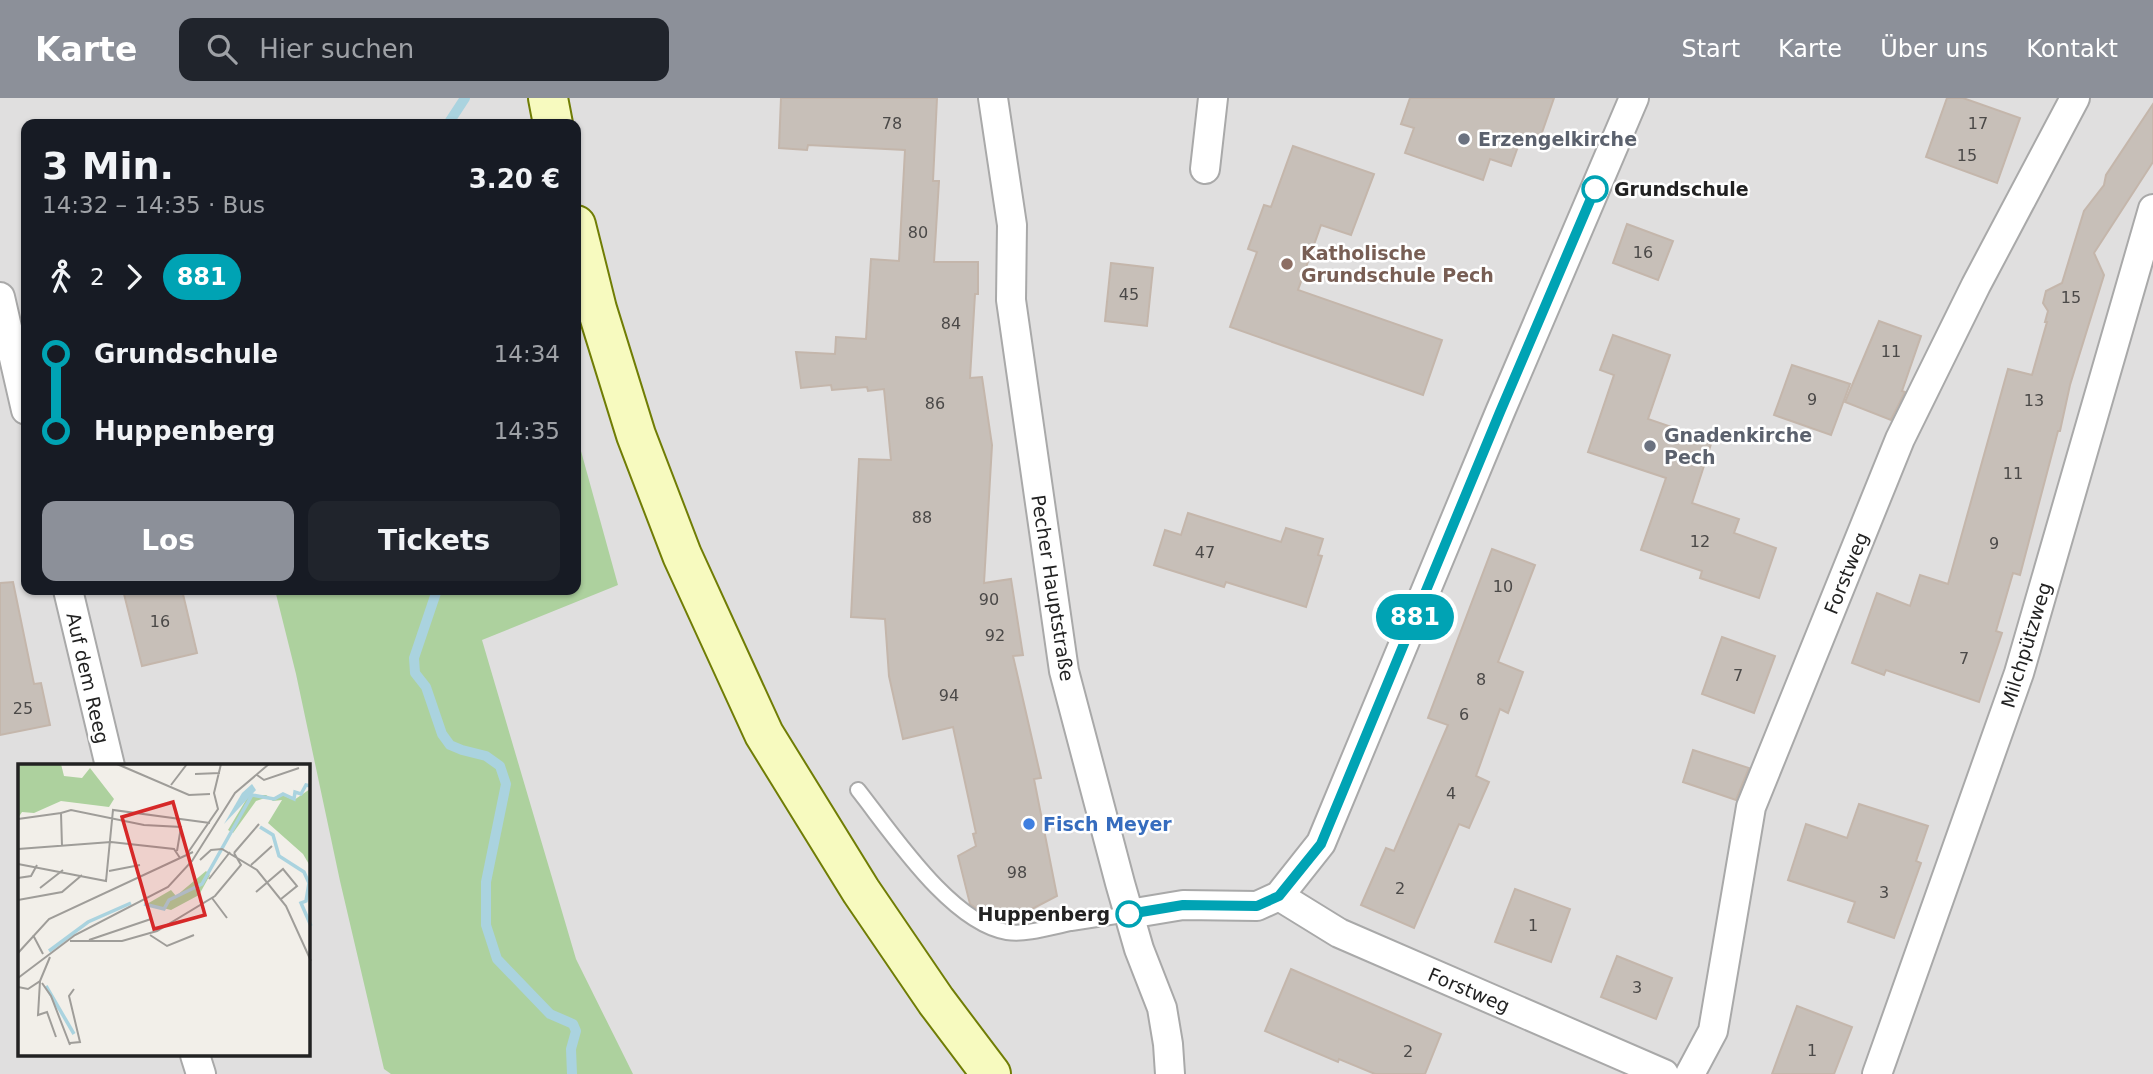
<!DOCTYPE html>
<html lang="de">
<head>
<meta charset="utf-8">
<style>
  :root { --surface:#171b24; --page:#20242c; --text:#f1f3f6; --muted:#9ea1a6; --accent:#8c9099 }
  body { margin:0; font-family:"DejaVu Sans",sans-serif; background:var(--page); color:var(--text); height:100vh; display:flex; flex-direction:column; font-size:26px; white-space:nowrap }
  * { box-sizing:border-box; margin:0 }
  p { font-size:23px; color:var(--muted) }
  .icon { flex:none; width:38px; height:38px; fill:none; stroke:currentColor; stroke-width:2; stroke-linecap:round; stroke-linejoin:round }
  .map { position:relative; flex:1; overflow:hidden }
  .details { position:absolute; left:21px; top:21px; width:560px; height:476px; display:flex; flex-direction:column; background:var(--surface); border-radius:14px; box-shadow:0 2px 5px #0004 }
  .details>* { flex:none }
  .badge { padding:0 14px; border-radius:23px; font-size:24px; line-height:46px }
  .map>.badge { position:absolute; translate:-50% -50%; box-shadow:0 0 0 4px #fff }
  .legs { display:flex; align-items:center; gap:10px; height:77px; padding:0 21px; font-size:23px }
  .legs p { margin-inline-start:auto }
  .head { display:flex; align-items:center; justify-content:space-between; height:119px; padding:0 21px }
  h1 { font-size:38px; font-weight:800; line-height:52px }
  .cta { display:flex; gap:14px; margin-top:auto; padding:14px 21px }
  .cta a { flex:1; height:80px; border-radius:14px; background:var(--accent); color:#fff; font-size:28px; font-weight:800; line-height:80px; text-align:center }
  .cta a+a { background:var(--page); color:var(--text) }
  ul { padding:0 21px; list-style:none }
  li { display:flex; align-items:center; gap:24px; height:77px; font-size:26px }
  li i { display:grid; place-items:center; width:10px; height:100%; margin:0 9px; background:currentColor }
  li i::after { content:''; width:18px; height:18px; margin:-9px; border:5px solid; border-radius:50%; background:var(--surface) }
  li p { margin-inline-start:auto }
  li:first-child i { background:linear-gradient(#0000 50%,currentColor 0) }
  li:last-child i { background:linear-gradient(currentColor 50%,#0000 0) }
  header { display:flex; align-items:center; gap:42px; box-sizing:border-box; height:98px; padding:0 35px; background:var(--accent); color:#fff }
  header strong { font-size:33px }
  nav { display:flex; gap:38px; margin-inline-start:auto; font-size:24px }
  .search { width:490px; height:63px; background:var(--page); display:flex; align-items:center; gap:18px; box-sizing:border-box; padding:0 24px; border-radius:14px; color:var(--muted); font-size:26px }
  .map>svg:first-child { display:block }
  .residential { fill:#e0dfdf; fill-rule:evenodd }
  .forest { fill:#add19e }
  .lines { fill:none; stroke-linecap:round; stroke-linejoin:round }
  .stream { stroke:#aad3df; stroke-width:10 }
  .building { fill:#c7bfb8; stroke:#c4b6ab; stroke-width:2 }
  .lane-casing { stroke:#a9a9a9; stroke-width:18 }
  .street-casing { stroke:#a9a9a9; stroke-width:32 }
  .secondary-casing { stroke:#707d05; stroke-width:42 }
  .lane { stroke:#fff; stroke-width:14 }
  .street { stroke:#fff; stroke-width:28 }
  .secondary { stroke:#f7fabf; stroke-width:38 }
  .line-1-casing { stroke:#fff; stroke-width:16 }
  .line-1 { stroke:#00a3b4; stroke-width:10 }
  .worship-dot { fill:#6b7280; stroke:#fff; stroke-width:2.5 }
  .stop-1-dot { fill:#fff; stroke:#00a3b4; stroke-width:3.5 }
  .education-dot { fill:#8d6e63; stroke:#fff; stroke-width:2.5 }
  .shop-dot { fill:#3f7fe0; stroke:#fff; stroke-width:2.5 }
  .labels { text-anchor:middle; stroke-width:5; stroke-linejoin:round; paint-order:stroke }
  .number-label { font-size:16px; fill:#4b4948 }
  .worship-label { font-size:19px; font-weight:bold; fill:#5b616d; stroke:#fff; text-anchor:start }
  .stop-label { font-size:19px; font-weight:bold; fill:#222; stroke:#fff; text-anchor:start }
  .education-label { font-size:19px; font-weight:bold; fill:#785e54; stroke:#fff; text-anchor:start }
  .street-label { font-size:19px; fill:#222; stroke:#fff }
  .shop-label { font-size:19px; font-weight:bold; fill:#366cbe; stroke:#fff; text-anchor:start }
  .inset-river { fill:none; stroke:#aad3df; stroke-width:3.5 }
  .inset-road { fill:none; stroke:#9f9d99; stroke-width:2 }
  .view { fill:#d62828; fill-opacity:0.15; stroke:#d62828; stroke-width:3.5 }
  .inset-edge { fill:none; stroke:#222; stroke-width:3.5 }
</style>
</head>
<body>
<header>
<strong>Karte</strong>
<div class="search"><svg class="icon" aria-label="search" viewBox="0 0 24 24"><circle cx="10" cy="10" r="6"/><path d="M15 15l6 6"/></svg>Hier suchen</div>
<nav><a>Start</a><a>Karte</a><a>Über uns</a><a>Kontakt</a></nav>
</header>
<div class="map">
<svg width="2153" height="976" viewBox="0 0 2153 976">
  <rect width="100%" height="100%" fill="#f2efe9"/>
  <path class="residential" d="M0 0H2153V976H0ZM26 26H576V492H26ZM19 668H308V957H19Z"/>
  <polygon class="forest" points="576,335 618,487 482,542 576,861 633,976 391,976 384,971 340,783 296,576 275,492 576,492"/>
  <g class="lines">
    <g class="stream">
      <polyline points="448,26 465,0"/>
      <polyline points="437,492 414,560 415,575 426,589 442,636 450,647 462,652 486,658 500,668 506,686 486,784 486,827 497,861 550,916 573,926 576,933 571,951 572,976"/>
    </g>
  </g>
  <g class="building">
    <polygon points="781,0 937,0 933,83 939,83 934,164 978,164 978,196 975,196 970,280 982,279 992,347 984,485 1011,481 1023,557 1013,558 1041,680 1034,681 1057,798 1030,812 997,821 991,819 990,812 979,812 970,806 958,758 976,748 973,736 976,735 953,629 903,641 889,578 885,521 851,519 859,361 891,362 884,291 868,293 867,289 832,292 831,287 801,290 796,254 835,256 836,239 866,241 871,161 899,163 905,52 808,47 807,52 779,50"/>
    <polygon points="1410,0 1554,0 1538,46 1521,40 1511,68 1490,61 1483,82 1405,55 1414,30 1401,26"/>
    <polygon points="1947,0 1963,0 2020,20 1997,85 1926,59"/>
    <polygon points="2153,6 2153,64 2094,155 2104,177 2070,287 2060,333 2058,333 2020,477 2013,475 1996,533 2002,535 1979,604 1886,572 1884,577 1852,565 1877,495 1910,508 1920,477 1948,486 2008,271 2032,277 2047,224 2045,224 2048,213 2043,205 2046,193 2062,185 2084,113 2104,87 2106,77"/>
    <polygon points="1293,48 1374,76 1351,137 1321,127 1298,192 1442,242 1423,297 1230,229 1257,154 1248,151 1264,107 1271,109"/>
    <polygon points="1627,126 1673,143 1658,182 1613,165"/>
    <polygon points="1111,165 1153,170 1147,228 1105,223"/>
    <polygon points="1879,223 1921,238 1902,293 1905,294 1891,322 1845,304"/>
    <polygon points="1613,237 1670,257 1648,321 1712,343 1692,405 1739,421 1734,435 1776,450 1759,500 1700,480 1702,473 1641,452 1666,380 1588,354 1614,277 1600,272"/>
    <polygon points="1792,267 1850,286 1831,337 1774,317"/>
    <polygon points="1188,415 1281,444 1286,430 1323,441 1318,457 1322,458 1306,509 1226,484 1224,489 1154,467 1165,432 1181,437"/>
    <polygon points="1492,451 1535,467 1498,564 1523,574 1508,615 1500,611 1476,678 1489,684 1469,730 1459,726 1414,830 1361,807 1386,750 1394,753 1448,627 1428,620"/>
    <polygon points="13,484 34,586 41,585 50,627 0,637 0,485"/>
    <polygon points="123,492 182,492 197,555 142,568"/>
    <polygon points="1722,539 1775,558 1754,615 1702,596"/>
    <polygon points="1693,652 1749,670 1736,702 1683,684"/>
    <polygon points="1859,706 1928,728 1916,763 1921,765 1894,840 1848,824 1855,804 1788,782 1806,726 1847,740"/>
    <polygon points="1515,791 1570,811 1551,864 1495,844"/>
    <polygon points="1617,858 1672,880 1656,921 1601,899"/>
    <polygon points="1291,871 1441,936 1425,976 1375,976 1339,961 1338,964 1265,933"/>
    <polygon points="1797,908 1852,929 1834,976 1772,976"/>
  </g>
  <g class="lines">
    <defs>
      <path id="lane" d="M858 692C892 735 951 825 1007 834 1027 837 1051 829 1071 825 1090 822 1110 819 1129 816"/>
      <g id="street">
        <polyline points="993,0 1012,127 1011,202 1064,573 1120,785 1139,851 1162,910 1168,946 1170,976"/>
        <polyline points="1205,71 1213,0"/>
        <polyline points="0,199 26,312"/>
        <polyline points="68,492 110,668"/>
        <polyline points="1279,798 1339,835 1664,976"/>
        <polyline points="1129,816 1183,807 1257,808 1279,798 1321,745 1500,314 1634,0"/>
        <polyline points="195,957 201,976"/>
        <polyline points="1690,976 1713,933 1751,709 1900,341 1976,187 2075,0"/>
        <polyline points="1877,976 2019,575 2153,111"/>
      </g>
      <g id="secondary">
        <polyline points="548,0 553,26"/>
        <polyline points="576,127 597,211 636,337 682,457 764,636 861,793 936,903 991,976"/>
      </g>
    </defs>
    <use href="#lane" class="lane-casing"/>
    <use href="#street" class="street-casing"/>
    <use href="#secondary" class="secondary-casing"/>
    <use href="#lane" class="lane"/>
    <use href="#street" class="street"/>
    <use href="#secondary" class="secondary"/>
  </g>
  <g class="lines">
    <defs>
      <polyline id="line-1" points="1129,816 1183,807 1257,808 1279,798 1321,746 1500,314 1595,91"/>
    </defs>
    <use href="#line-1" class="line-1-casing"/>
    <use href="#line-1" class="line-1"/>
  </g>
  <g class="worship-dot">
    <circle cx="1464" cy="41" r="7"/>
    <circle cx="1650" cy="348" r="7"/>
  </g>
  <g class="stop-1-dot">
    <circle cx="1595" cy="91" r="12"/>
    <circle cx="1129" cy="816" r="12"/>
  </g>
  <circle class="education-dot" cx="1287" cy="166" r="7"/>
  <circle class="shop-dot" cx="1029" cy="726" r="7"/>
  <g class="labels">
    <g class="number-label">
      <text x="892" y="31">78</text>
      <text x="1978" y="31">17</text>
      <text x="1967" y="63">15</text>
      <text x="918" y="140">80</text>
      <text x="1643" y="160">16</text>
      <text x="1129" y="202">45</text>
      <text x="2071" y="205">15</text>
      <text x="951" y="231">84</text>
      <text x="1891" y="259">11</text>
      <text x="1812" y="307">9</text>
      <text x="2034" y="308">13</text>
      <text x="935" y="311">86</text>
      <text x="2013" y="381">11</text>
      <text x="922" y="425">88</text>
      <text x="1700" y="449">12</text>
      <text x="1994" y="451">9</text>
      <text x="1205" y="460">47</text>
      <text x="1503" y="494">10</text>
      <text x="989" y="507">90</text>
      <text x="160" y="529">16</text>
      <text x="995" y="543">92</text>
      <text x="1964" y="566">7</text>
      <text x="1738" y="583">7</text>
      <text x="1481" y="587">8</text>
      <text x="949" y="603">94</text>
      <text x="23" y="616">25</text>
      <text x="1464" y="622">6</text>
      <text x="1451" y="701">4</text>
      <text x="1017" y="780">98</text>
      <text x="1400" y="796">2</text>
      <text x="1884" y="800">3</text>
      <text x="1533" y="833">1</text>
      <text x="1637" y="895">3</text>
      <text x="1812" y="958">1</text>
      <text x="1408" y="959">2</text>
    </g>
    <g class="worship-label">
      <text x="1478" y="48">Erzengelkirche</text>
      <text x="1664" y="344">Gnadenkirche<tspan x="1664" dy="22">Pech</tspan></text>
    </g>
    <g class="stop-label">
      <text x="1614" y="98">Grundschule</text>
      <text x="1110" y="823" text-anchor="end">Huppenberg</text>
    </g>
    <g class="education-label">
      <text x="1301" y="162">Katholische<tspan x="1301" dy="22">Grundschule Pech</tspan></text>
    </g>
    <g class="street-label">
      <text transform="translate(1846 475) rotate(-68)" y="7">Forstweg</text>
      <text transform="translate(1053 490) rotate(81)" y="7">Pecher Hauptstraße</text>
      <text transform="translate(2026 547) rotate(-73)" y="7">Milchpützweg</text>
      <text transform="translate(88 580) rotate(77)" y="7">Auf dem Reeg</text>
      <text transform="translate(1469 892) rotate(23)" y="7">Forstweg</text>
    </g>
    <g class="shop-label">
      <text x="1043" y="733">Fisch Meyer</text>
    </g>
  </g>
  <g transform="translate(18 666)">
    <rect width="292" height="292" fill="#f2efe9"/>
    <path d="M0 0H43L46 12 64 14 72 4 96 35 91 43 43 37 16 49 4 48 0 54ZM292 25V102L285 90 250 59 264 36 255 37 250 33 238 37 215 69 210 66 231 31H248L257 36 264 31 276 36ZM188 107 192 111 181 131 153 146 129 140 153 126 158 132Z" fill="#add19e"/>
    <path d="M234 20 238 26 206 60 224 29Z" fill="#aad3df"/>
    <path class="inset-river" d="M242 63 255 71 261 92 286 108 291 119 288 137 283 139 293 162M126 140 146 145 151 136 184 120 234 31 256 35 265 30 276 35 277 28 283 30 288 21 293 22M31 187 70 158 113 139M28 222 56 270"/>
    <path class="inset-road" d="M99 0 171 31 192 30M177 10 202 9M239 11 246 16 281 4M153 21 169 0M0 55 43 49M44 82 43 49 53 46 126 61 163 63 159 87M0 85 93 78 156 85 162 94M216 89 241 60M169 90 200 45 196 29 203 0M182 96 193 86 204 85 239 106 268 142 293 197M0 100 88 117 95 46 192 59M233 101 254 82M91 107 122 101M0 114 13 112 19 101M191 115 212 88M22 124 45 106M238 128 265 105 279 122 263 135M194 134 209 154M0 136 44 128 64 111M15 171 25 190M132 171 149 182 176 171M71 176 133 155M52 177H104L139 167 197 132 223 101 216 89M0 189 31 155 175 88M0 214 57 171 150 123 174 97 217 29 251 0M22 217 20 251 29 248 38 273M24 219 33 232 52 281M0 223 10 225 22 217 32 193M52 279 62 278 51 232 56 225"/>
    <path class="view" d="M155 38 187 151 136 165 104 53Z"/>
    <rect width="292" height="292" class="inset-edge"/>
  </g>
</svg>
<b class="badge" style="left:1415px;top:519px;background:#00a3b4;color:#fff">881</b>
<section class="details">
<div class="head"><div><h1>3 Min.</h1><p>14:32 – 14:35 · Bus</p></div><b>3.20 €</b></div>
<div class="legs"><svg class="icon" aria-label="walk" viewBox="0 0 24 24"><circle cx="13" cy="4" r="2"/><path d="M13 8l-2 6 4 7M11 14l-3 7M7 12l3-4h3l4 4"/></svg>2<svg class="icon" aria-label="forward" viewBox="0 0 24 24"><path d="M9 5l7 7-7 7"/></svg><b class="badge" style="background:#00a3b4;color:#fff">881</b></div>
<ul>
<li><i style="color:#00a3b4"></i><b>Grundschule</b><p>14:34</p></li>
<li><i style="color:#00a3b4"></i><b>Huppenberg</b><p>14:35</p></li>
</ul>
<div class="cta"><a>Los</a><a>Tickets</a></div>
</section>
</div>
</body>
</html>
